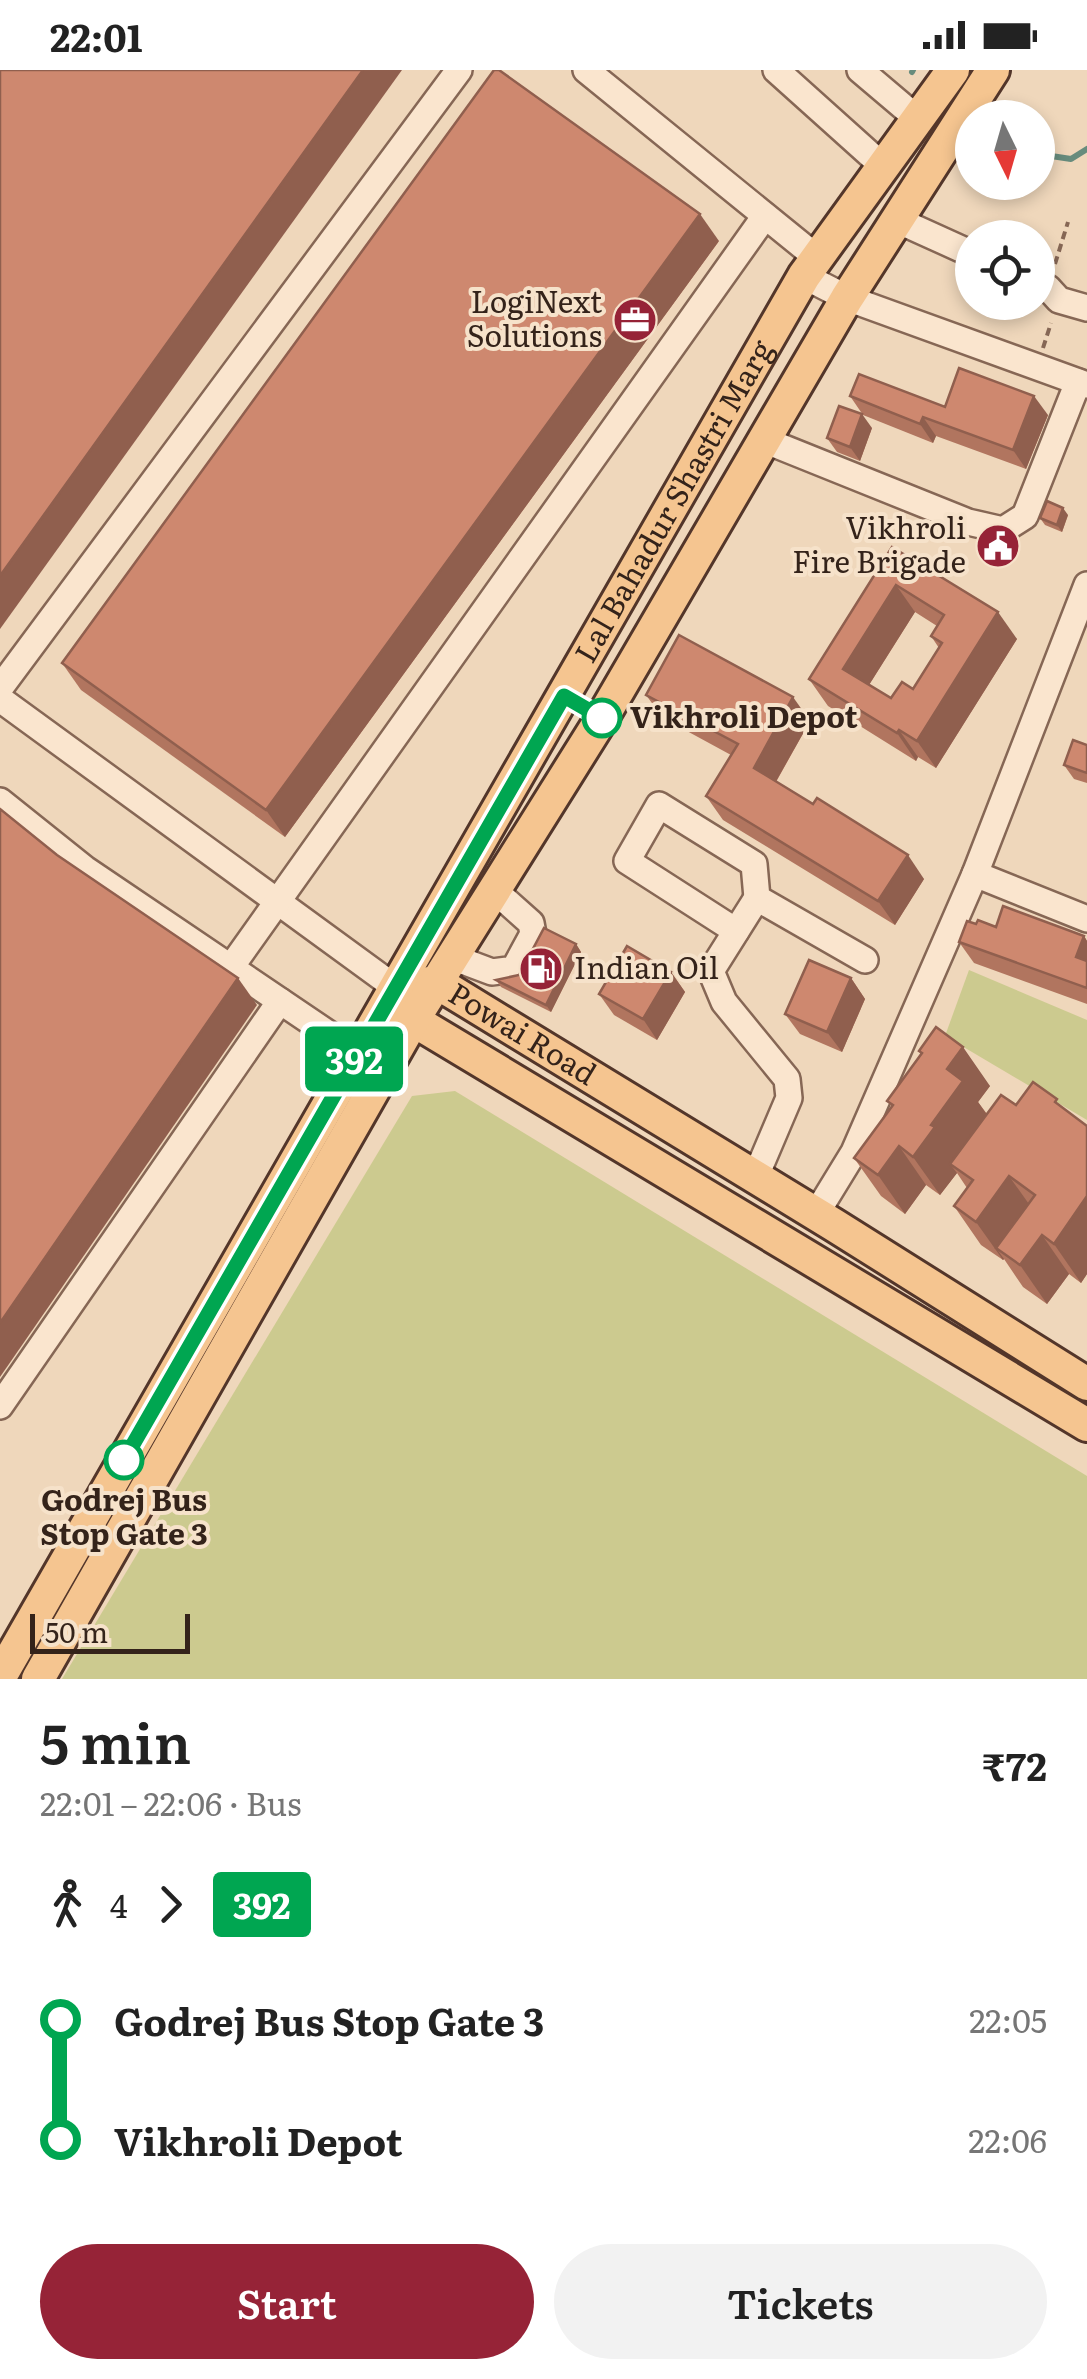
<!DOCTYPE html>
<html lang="en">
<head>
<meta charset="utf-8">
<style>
  :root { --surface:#fff; --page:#f2f2f2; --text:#222; --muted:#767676; --accent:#962337 }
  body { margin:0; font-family:Literata,serif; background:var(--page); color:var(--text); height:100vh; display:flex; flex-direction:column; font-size:38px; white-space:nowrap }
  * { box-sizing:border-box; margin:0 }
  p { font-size:32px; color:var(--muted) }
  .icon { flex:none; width:55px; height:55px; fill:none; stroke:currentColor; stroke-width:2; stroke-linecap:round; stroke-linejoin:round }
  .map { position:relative; height:1609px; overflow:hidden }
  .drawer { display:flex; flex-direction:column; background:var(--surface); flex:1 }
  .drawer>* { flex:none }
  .badge { padding:0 20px; border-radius:8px; font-size:35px; line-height:65px }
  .needle { width:65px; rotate:175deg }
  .fabs { position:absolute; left:955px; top:30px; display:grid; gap:20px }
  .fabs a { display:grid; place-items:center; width:100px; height:100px; border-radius:50%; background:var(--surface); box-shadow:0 5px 15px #0003; font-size:50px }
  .scale { position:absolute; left:30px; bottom:25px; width:160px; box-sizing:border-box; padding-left:10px; border:5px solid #34231a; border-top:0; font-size:28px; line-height:35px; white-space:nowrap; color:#34231a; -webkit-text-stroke:8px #f6e2ca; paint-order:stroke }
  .map>.badge { position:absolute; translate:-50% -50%; box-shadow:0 0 0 5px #fff }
  .legs { display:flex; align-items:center; gap:15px; height:110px; padding:0 40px; font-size:32px }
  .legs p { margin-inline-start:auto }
  .headline { display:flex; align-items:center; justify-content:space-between; height:170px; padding:0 40px }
  h1 { font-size:55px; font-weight:600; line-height:75px }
  .cta { display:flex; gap:20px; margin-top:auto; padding:20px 40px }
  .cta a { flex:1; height:115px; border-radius:60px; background:var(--accent); color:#fff; font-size:40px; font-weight:600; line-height:115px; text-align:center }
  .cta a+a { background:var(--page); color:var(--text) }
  ul { padding:0 40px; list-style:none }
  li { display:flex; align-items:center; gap:35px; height:120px; font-size:38px }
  li i { display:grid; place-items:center; width:15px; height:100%; margin:0 12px; background:currentColor }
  li i::after { content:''; width:25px; height:25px; margin:-12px; border:8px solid; border-radius:50%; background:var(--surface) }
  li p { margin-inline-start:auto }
  li:first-child i { background:linear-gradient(#0000 50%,currentColor 0) }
  li:last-child i { background:linear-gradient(currentColor 50%,#0000 0) }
  .status { display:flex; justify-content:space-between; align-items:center; height:70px; padding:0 50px; background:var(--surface); direction:ltr }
  .status svg { height:28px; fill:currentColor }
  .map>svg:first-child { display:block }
  .green { fill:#ccca8f }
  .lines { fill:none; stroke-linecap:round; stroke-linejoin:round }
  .stream { stroke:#678c7d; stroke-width:6 }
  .minor-casing { stroke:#866755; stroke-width:30 }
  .major-casing { stroke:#53362a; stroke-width:38 }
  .path { stroke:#866755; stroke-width:4; stroke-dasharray:8 5; stroke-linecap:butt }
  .minor { stroke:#fae5ce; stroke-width:25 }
  .major { stroke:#f5c590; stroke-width:32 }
  .wall { fill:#b1755f; fill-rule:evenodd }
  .shaded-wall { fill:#905f4e }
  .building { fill:#ce886f; stroke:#905f4e; stroke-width:2.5; fill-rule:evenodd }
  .line-1-casing { stroke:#fff; stroke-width:22 }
  .line-1 { stroke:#00a651; stroke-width:15 }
  .stop-1-dot { fill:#fff; stroke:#00a651; stroke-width:5 }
  .labels { text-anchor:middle; stroke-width:8; stroke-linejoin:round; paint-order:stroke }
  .poi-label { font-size:30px; fill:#34231a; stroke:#f6e2ca; text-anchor:end }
  .street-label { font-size:30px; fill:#34231a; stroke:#f6e2ca }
  .stop-label { font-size:30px; font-weight:bold; fill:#34231a; stroke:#f6e2ca; text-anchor:start }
</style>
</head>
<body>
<div class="status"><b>22:01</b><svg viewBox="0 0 49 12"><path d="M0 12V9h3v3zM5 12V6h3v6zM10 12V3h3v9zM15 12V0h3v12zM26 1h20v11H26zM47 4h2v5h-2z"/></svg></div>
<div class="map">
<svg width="1087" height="1609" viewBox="0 0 1087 1609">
  <rect width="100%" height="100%" fill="#efd7bb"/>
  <g class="green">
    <polygon points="969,900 1087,950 1087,1050 945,966"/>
    <polygon points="455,1021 1087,1406 1087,1609 62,1609 412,1026"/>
  </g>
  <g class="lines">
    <g class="stream">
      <polyline points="912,2 913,0"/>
      <polyline points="1038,84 1071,89 1087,79"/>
    </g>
    <defs>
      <g id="minor">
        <polyline points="586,0 816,187"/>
        <polyline points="776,0 884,97"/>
        <polyline points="860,0 919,50"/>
        <polyline points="897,150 972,184"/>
        <polyline points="804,206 847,228 1087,315"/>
        <polyline points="1038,213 1048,218 1059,230 1087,238"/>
        <polyline points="764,370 968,452 1003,460 1025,446 1078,312"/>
        <polyline points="0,618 459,0"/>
        <polyline points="0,629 396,918"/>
        <polyline points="0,731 85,799 357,983"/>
        <polyline points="975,804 1087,849"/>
        <polyline points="736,861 627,791 659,735 754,794 757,828 865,890"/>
        <polyline points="452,887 492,902 514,899 533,864 531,853 494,820"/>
        <polyline points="231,897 765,146"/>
        <polyline points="755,1108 789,1028 787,1009 724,932 711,901 757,828"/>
        <polyline points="816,1144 854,1082 975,804 1087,515"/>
        <polyline points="0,1336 280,931"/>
      </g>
      <g id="major">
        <path id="s1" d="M415 915 436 912 834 1155 1087 1314"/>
        <polyline points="403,931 413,950 1087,1355"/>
        <path id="s2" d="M0 1607 804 206 953 0"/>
        <polyline points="38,1609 413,950 602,648 847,228 993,0"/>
      </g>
    </defs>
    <use href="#minor" class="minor-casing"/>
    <use href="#major" class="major-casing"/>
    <g class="path">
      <polyline points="1055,194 1068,152"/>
      <polyline points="1043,278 1051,253"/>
    </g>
    <use href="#minor" class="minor"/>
    <use href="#major" class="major"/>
  </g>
  <g class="wall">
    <polygon points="719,171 285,767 81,620 62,593"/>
    <polygon points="850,326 945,337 1048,345 1026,399 936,366 933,373 863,345"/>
    <polygon points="872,358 860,391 837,382 827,368"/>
    <polygon points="1068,445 1062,462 1045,455 1040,448"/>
    <path d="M892 477 1017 569 936 698 918 687 916 691 828 636 809 609ZM915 542 937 556 931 566 939 578 913 619 891 628 869 615Z"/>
    <polygon points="646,625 810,651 776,712 924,809 895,855 723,750 706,726 731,685 663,648"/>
    <polygon points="1087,675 1087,713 1074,709 1064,695"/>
    <polygon points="976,854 1084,866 1087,871 1087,934 974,893 959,872"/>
    <polygon points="576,874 581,882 551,942 501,917 496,910 519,905"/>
    <polygon points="671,902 685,922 657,970 614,945 599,924"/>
    <polygon points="851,908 865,929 842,982 800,964 785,944"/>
    <polygon points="919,981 990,1016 978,1032 987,1044 1016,1035 1064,1039 1087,1056 1087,1204 1081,1213 1069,1204 1047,1234 1023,1217 1004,1189 1003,1190 981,1175 954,1136 967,1118 957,1103 940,1125 926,1115 905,1144 881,1126 854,1088 892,1037 887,1031 921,985"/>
  </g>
  <g class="shaded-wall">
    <polygon points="363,0 402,0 0,559 0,506"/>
    <polygon points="700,144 719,171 285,767 266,740"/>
    <polygon points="1034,326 1048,345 1026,399 1013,380"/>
    <polygon points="862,344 872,358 860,391 850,377"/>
    <polygon points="923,347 936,366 933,373 920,354"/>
    <polygon points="1063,438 1068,445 1062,462 1057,455"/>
    <polygon points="896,515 915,542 862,626 843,599"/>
    <polygon points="998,542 1017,569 936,698 917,671"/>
    <polygon points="793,627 810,651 770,722 754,698"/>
    <polygon points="899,660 918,687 916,691 897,663"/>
    <polygon points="908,785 924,809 895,855 878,831"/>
    <polygon points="1084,866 1087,871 1087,903 1076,887"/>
    <polygon points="576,874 581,882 551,942 546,935"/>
    <polygon points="671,902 685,922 657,970 643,949"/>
    <polygon points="238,908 257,935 0,1307 0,1253"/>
    <polygon points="851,908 865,929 842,982 827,962"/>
    <polygon points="963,977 990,1016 978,1032 990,1049 950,1094 957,1103 940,1125 913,1087 931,1055 947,999"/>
    <polygon points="899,1076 926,1115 905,1144 878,1105"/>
    <polygon points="1009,1106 1036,1144 996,1178 1004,1189 1003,1190 976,1152"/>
    <polygon points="1087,1126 1087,1204 1081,1213 1054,1174"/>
    <polygon points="1042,1165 1069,1204 1047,1234 1020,1195"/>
  </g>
  <g class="building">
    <polygon points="0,0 363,0 0,506"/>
    <polygon points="494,0 499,0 700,144 266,740 62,593"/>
    <polygon points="959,298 1034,326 1013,380 923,347 920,354 850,326 859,304 945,337"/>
    <polygon points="839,336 862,344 850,377 827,368"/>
    <polygon points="1047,431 1063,438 1057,455 1040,448"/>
    <path d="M892 477 998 542 917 671 899 660 897 663 809 609ZM896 515 944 545 931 566 942 573 913 619 902 612 891 628 843 599Z"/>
    <polygon points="679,565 793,627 754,698 813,734 817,728 908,785 878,831 706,726 738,674 646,625"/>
    <polygon points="1073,670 1087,675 1087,703 1064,695"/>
    <polygon points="0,739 57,785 238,908 0,1253"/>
    <polygon points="1003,836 1084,866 1076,887 1087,891 1087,918 959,872 967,851 976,854 978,850 996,857"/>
    <polygon points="544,858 576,874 546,935 496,910 519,905"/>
    <polygon points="627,876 671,902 643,949 599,924"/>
    <polygon points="809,890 851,908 827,962 785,944"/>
    <polygon points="936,957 963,977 947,999 963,1011 931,1055 935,1057 913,1087 899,1076 878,1105 854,1088 893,1035 887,1031 922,983 919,981"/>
    <polygon points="1033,1012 1057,1029 1055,1032 1087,1056 1087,1126 1054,1174 1042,1165 1020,1195 996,1178 1035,1125 1009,1106 976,1152 954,1136 973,1110 950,1094 1001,1025 1016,1035"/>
  </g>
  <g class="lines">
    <defs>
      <polyline id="line-1" points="124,1390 564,626 602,648"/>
    </defs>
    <use href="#line-1" class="line-1-casing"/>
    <use href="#line-1" class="line-1"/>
  </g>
  <defs>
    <symbol id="office-disc" viewBox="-11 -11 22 22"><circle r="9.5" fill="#962337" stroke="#f6e2ca"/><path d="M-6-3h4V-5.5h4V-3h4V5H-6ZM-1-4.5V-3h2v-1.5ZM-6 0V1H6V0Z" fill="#fff"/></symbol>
    <symbol id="civic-disc" viewBox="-11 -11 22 22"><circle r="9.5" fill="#962337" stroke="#f6e2ca"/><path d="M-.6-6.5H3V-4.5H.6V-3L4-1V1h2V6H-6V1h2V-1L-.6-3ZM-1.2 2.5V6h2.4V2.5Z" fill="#fff"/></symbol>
    <symbol id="fuel-disc" viewBox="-11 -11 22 22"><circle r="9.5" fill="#962337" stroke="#f6e2ca"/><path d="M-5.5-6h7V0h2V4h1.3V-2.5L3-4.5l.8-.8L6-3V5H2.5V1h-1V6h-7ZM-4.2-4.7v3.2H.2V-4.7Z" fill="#fff"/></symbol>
  </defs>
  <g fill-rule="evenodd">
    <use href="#office-disc" x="610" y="225" width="50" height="50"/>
    <use href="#civic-disc" x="973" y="451" width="50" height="50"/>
    <use href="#fuel-disc" x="516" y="874" width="50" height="50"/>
  </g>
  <g class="stop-1-dot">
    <circle cx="602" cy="648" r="18"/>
    <circle cx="124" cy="1390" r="18"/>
  </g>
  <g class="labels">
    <g class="poi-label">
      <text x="602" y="243">LogiNext<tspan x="602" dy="34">Solutions</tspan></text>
      <text x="966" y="469">Vikhroli<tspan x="966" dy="34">Fire Brigade</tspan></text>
      <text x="574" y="909" text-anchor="start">Indian Oil</text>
    </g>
    <g class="street-label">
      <text dy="10" stroke="none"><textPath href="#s2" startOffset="1355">Lal Bahadur Shastri Marg</textPath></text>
      <text dy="10" stroke="none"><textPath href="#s1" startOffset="122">Powai Road</textPath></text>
    </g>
    <g class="stop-label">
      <text x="630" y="658">Vikhroli Depot</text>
      <text x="124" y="1441" text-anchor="middle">Godrej Bus<tspan x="124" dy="34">Stop Gate 3</tspan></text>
    </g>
  </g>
</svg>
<div class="fabs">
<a><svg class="needle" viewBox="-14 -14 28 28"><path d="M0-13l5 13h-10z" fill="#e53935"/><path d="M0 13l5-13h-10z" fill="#767676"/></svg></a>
<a><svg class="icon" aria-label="locate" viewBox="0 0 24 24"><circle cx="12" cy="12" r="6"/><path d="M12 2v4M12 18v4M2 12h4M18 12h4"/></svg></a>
</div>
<div class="scale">50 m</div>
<b class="badge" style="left:354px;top:989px;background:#00a651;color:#fff">392</b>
</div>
<section class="drawer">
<div class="headline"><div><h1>5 min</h1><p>22:01 – 22:06 · Bus</p></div><b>₹72</b></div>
<div class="legs"><svg class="icon" aria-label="walk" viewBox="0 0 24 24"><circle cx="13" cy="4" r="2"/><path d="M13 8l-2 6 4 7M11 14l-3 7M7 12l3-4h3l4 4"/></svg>4<svg class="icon" aria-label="forward" viewBox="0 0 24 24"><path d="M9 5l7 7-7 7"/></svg><b class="badge" style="background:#00a651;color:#fff">392</b></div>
<ul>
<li><i style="color:#00a651"></i><b>Godrej Bus Stop Gate 3</b><p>22:05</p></li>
<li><i style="color:#00a651"></i><b>Vikhroli Depot</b><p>22:06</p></li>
</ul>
<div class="cta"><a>Start</a><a>Tickets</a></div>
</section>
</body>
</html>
